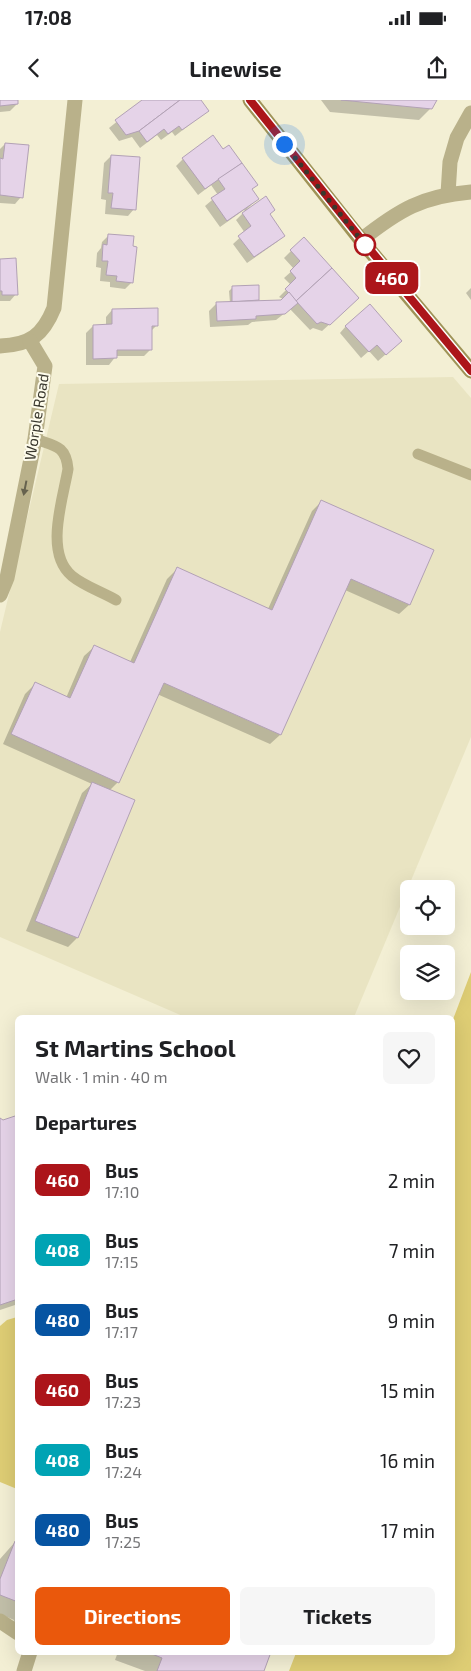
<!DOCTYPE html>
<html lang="en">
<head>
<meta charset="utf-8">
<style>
  :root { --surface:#fff; --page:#f6f6f6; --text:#202124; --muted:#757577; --accent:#ea580c }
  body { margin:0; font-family:"Exo 2",sans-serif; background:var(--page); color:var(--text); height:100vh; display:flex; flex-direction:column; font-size:19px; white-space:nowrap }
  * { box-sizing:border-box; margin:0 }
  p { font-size:16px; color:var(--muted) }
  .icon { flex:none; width:28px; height:28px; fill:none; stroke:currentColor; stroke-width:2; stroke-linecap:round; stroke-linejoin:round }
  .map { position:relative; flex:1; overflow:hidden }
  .drawer { position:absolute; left:15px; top:915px; width:440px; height:640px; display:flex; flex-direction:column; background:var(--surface); border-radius:8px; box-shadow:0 5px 20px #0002 }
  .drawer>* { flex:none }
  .badge { padding:0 10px; border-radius:8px; font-size:18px; line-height:32px }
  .buttons { position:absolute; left:400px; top:780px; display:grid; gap:10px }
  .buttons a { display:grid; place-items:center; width:55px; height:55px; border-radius:8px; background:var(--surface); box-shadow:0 5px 20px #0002; font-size:25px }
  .you { position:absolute; width:25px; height:25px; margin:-12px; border:4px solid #fff; border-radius:50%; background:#1a73e8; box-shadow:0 0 0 8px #1a73e833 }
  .map>.badge { position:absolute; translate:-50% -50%; box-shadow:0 0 0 2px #fff }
  h2 { padding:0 20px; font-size:19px; line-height:45px }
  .round { display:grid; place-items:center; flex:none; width:52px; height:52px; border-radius:8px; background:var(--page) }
  .overview { display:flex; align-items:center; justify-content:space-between; height:85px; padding:0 20px }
  h1 { font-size:24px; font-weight:700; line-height:38px }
  .cta { display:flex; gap:10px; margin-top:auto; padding:10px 20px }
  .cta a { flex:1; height:58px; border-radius:8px; background:var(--accent); color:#fff; font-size:20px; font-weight:700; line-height:58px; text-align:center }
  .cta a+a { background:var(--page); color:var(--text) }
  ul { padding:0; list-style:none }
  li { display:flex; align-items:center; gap:15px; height:70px; padding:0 20px }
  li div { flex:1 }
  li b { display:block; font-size:19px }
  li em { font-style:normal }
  li .badge { min-width:55px; font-weight:700; text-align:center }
  .status { display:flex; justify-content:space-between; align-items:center; height:35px; padding:0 25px; background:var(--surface); direction:ltr }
  .status svg { height:14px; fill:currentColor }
  header { display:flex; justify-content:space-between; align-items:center; height:65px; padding:0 20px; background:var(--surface); font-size:22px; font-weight:700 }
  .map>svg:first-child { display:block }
  .built { fill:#e9e4c2 }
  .green { fill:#decd74 }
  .shadow { fill:#0003 }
  .building { fill:#e5d3e8; stroke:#b2a1b5 }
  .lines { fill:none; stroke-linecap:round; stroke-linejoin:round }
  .lane { stroke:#b9b18a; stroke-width:11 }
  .street { stroke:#b9b18a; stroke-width:15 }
  .secondary { stroke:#9f9357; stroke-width:15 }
  .oneway { fill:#66624e }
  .line-casing { stroke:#fff; stroke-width:11 }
  .line { stroke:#ac151a; stroke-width:8 }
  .walk { stroke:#3a382e; stroke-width:5; stroke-dasharray:0 9 }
  .stop-dot { fill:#fff; stroke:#ac151a; stroke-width:2.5 }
  .labels { text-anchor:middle; stroke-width:4; stroke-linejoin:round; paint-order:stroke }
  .street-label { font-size:15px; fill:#3a382e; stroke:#fefcec }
</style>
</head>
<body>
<div class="status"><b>17:08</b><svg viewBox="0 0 49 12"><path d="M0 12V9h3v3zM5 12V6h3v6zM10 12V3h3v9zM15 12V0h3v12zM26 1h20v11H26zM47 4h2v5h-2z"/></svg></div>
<header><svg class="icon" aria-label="back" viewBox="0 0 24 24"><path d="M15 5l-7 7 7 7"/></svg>Linewise<svg class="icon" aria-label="share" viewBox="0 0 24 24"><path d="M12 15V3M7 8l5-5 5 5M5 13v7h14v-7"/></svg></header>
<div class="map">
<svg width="471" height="1571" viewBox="0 0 471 1571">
  <rect width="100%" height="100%" fill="#f3efd4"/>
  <polygon class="built" points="453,277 471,298 471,637 354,917 185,917 0,837 0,532 59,284"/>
  <g class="green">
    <polygon points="471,872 471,1571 289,1571 296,1553 452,1552 452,922"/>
    <polygon points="17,1217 18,1217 17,1389 0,1382 0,1226 7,1220"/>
  </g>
  <g class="shadow">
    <polygon points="0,0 17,0 17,4 10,11 0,12"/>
    <polygon points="144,0 199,0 207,11 175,36 172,32 161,40 157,35 140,48 132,37 119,41 109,28"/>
    <polygon points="321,0 435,0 431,8 419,20 330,12"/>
    <polygon points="5,44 21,97 15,104 0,103 0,49"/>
    <polygon points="223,51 256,85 251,90 257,99 247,109 269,115 284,136 277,142 247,163 233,144 245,133 236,120 245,111 244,110 220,127 205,106 218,95 211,85 198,95 176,66 183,59"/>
    <polygon points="111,56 134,109 128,116 105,114 106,100 101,99 104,63"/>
    <polygon points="109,135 132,182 125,189 110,187 110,182 100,181 101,168 96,167 97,153 101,148 102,142"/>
    <polygon points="303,139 351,205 322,231 313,228 310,230 290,209 276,220 252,222 248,225 210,227 209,211 216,204 230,203 229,191 232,188 258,199 255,202 281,201 283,199 279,197 291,185 284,178 294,169 284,158"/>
    <polygon points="0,160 16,194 10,201 0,201"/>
    <polygon points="471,188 471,200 466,193"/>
    <polygon points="112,210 156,226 151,231 151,249 144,256 116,256 109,265 86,265 86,233 93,226 106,226 106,217"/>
    <polygon points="346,226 394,247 378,261 369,251 361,258 340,233"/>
    <polygon points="321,402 433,451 409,505 399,514 345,490 280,635 270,644 157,594 118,682 109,691 134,701 77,838 68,847 26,831 82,693 92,684 3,644 25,594 35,584 66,598 84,556 94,547 130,562 167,479 177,469 268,509 312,411"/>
    <polygon points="18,1016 18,1204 0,1210 0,1020 3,1021"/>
    <polygon points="15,1442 18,1443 18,1533 10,1530 14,1520 0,1514 0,1459"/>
    <polygon points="118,1552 270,1552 263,1571 145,1571 115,1560"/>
  </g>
  <g class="building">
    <polygon points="0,0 18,0 18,4 0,6"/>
    <polygon points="142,0 180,0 139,31 126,35 115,20"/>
    <polygon points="180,0 201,0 209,11 182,30 179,26 168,34 164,29 147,42 139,31"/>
    <polygon points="341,0 437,0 432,9"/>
    <polygon points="213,35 223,49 229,45 242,63 205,89 182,58"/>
    <polygon points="5,43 29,45 23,98 0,95 0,58 3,59"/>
    <polygon points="111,55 140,57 136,110 111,108 113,93 108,93"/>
    <polygon points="242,63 258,85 252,89 259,99 227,121 211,98 225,89 218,79"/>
    <polygon points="266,96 275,110 270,114 285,136 254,157 238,136 251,126 242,113"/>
    <polygon points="108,134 134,136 133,146 137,147 133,183 116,181 117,176 106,175 108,161 102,161 103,144 107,145"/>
    <polygon points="304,137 332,168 296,201 285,189 296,178 290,171 300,161 290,150"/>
    <polygon points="16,158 18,195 2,195 2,191 0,191 0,159"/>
    <polygon points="332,168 359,198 330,225 321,222 317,224 296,201"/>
    <polygon points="259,185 259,200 232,202 232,186"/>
    <polygon points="289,192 298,203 285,214 256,216 256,219 217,221 216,202 281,200"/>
    <polygon points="370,204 402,241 386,255 377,245 369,252 345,226"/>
    <polygon points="158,208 158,226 152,226 152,250 117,250 117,258 93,259 93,225 112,224 112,209"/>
    <polygon points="321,400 434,450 410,505 351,479 281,635 164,583 119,683 11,634 35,582 70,598 94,545 134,563 177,467 272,510"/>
    <polygon points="92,682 135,700 78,838 35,821"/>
    <polygon points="18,1015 18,1199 0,1205 0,1018 3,1020"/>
    <polygon points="15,1441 18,1442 18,1502 0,1495 0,1479"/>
    <polygon points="147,1552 271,1552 264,1571 157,1571 162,1558"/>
  </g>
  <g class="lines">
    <g class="lane">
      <path d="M35 339C54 346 66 345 68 369 63 399 44 453 72 476 84 486 102 492 116 500"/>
      <polyline points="418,354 471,375"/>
    </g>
    <g class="street">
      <polyline points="448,94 450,62 457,38 471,13"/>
      <path d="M361 140C399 110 422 96 471 92"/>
      <path d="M0 246C30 245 43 235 54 208L75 0"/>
      <polyline points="0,495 7,478 35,339 45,266 30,241"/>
      <polyline points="0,1521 18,1533"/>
      <polyline points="24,1571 30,1552"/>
    </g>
    <polyline class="secondary" points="250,0 361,140 471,271"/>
  </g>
  <defs><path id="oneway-solid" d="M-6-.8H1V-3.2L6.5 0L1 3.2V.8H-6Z" transform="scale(1.25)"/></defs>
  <use class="oneway" href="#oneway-solid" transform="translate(25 388) rotate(101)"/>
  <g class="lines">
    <defs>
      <polyline id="line" points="250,0 362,140 471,271"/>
    </defs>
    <use href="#line" class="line-casing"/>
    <use href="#line" class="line"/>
    <polyline class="walk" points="284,44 365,145"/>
  </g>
  <circle class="stop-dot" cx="365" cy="145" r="10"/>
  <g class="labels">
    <g class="street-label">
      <text transform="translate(37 317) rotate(-81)" y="5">Worple Road</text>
    </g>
  </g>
</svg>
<div class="buttons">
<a><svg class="icon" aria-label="locate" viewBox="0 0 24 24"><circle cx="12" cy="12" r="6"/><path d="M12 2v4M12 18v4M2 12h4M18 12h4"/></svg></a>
<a><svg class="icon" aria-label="layers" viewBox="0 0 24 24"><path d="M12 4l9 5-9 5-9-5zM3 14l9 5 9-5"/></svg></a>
</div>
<div class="you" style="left:284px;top:44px"></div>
<b class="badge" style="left:392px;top:178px;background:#ac151a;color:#fff">460</b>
<section class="drawer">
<div class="overview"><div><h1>St Martins School</h1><p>Walk · 1 min · 40 m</p></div><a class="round"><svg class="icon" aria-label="heart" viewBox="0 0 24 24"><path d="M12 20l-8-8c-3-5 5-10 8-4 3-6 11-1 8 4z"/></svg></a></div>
<h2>Departures</h2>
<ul>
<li><span class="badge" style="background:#ac151a;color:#fff">460</span><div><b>Bus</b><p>17:10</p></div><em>2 min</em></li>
<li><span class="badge" style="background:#00a3b4;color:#fff">408</span><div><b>Bus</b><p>17:15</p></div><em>7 min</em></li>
<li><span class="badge" style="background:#0654a2;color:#fff">480</span><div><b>Bus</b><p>17:17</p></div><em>9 min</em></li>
<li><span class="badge" style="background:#ac151a;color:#fff">460</span><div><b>Bus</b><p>17:23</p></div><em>15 min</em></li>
<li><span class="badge" style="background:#00a3b4;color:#fff">408</span><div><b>Bus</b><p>17:24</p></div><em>16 min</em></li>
<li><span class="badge" style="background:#0654a2;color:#fff">480</span><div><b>Bus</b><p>17:25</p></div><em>17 min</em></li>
</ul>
<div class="cta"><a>Directions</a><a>Tickets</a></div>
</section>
</div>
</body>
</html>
